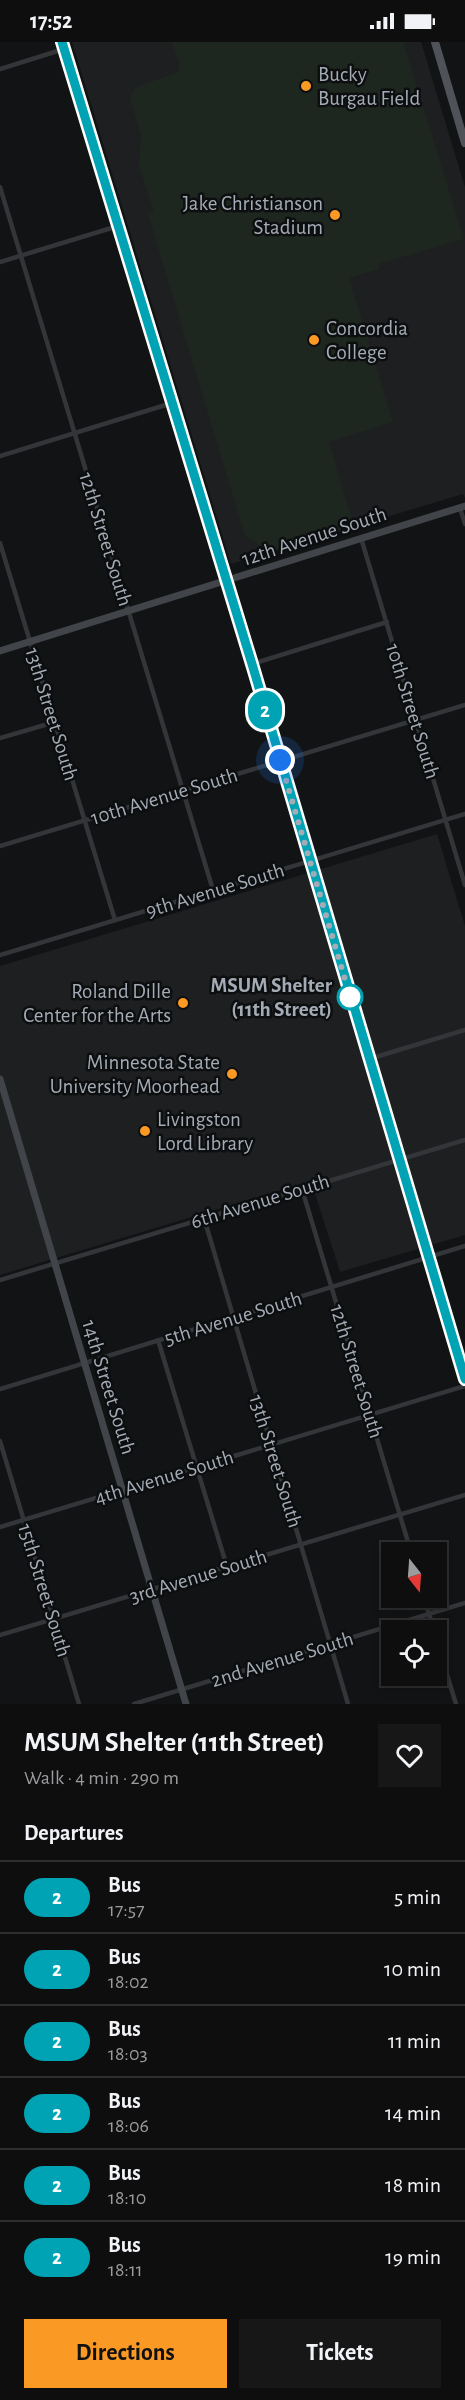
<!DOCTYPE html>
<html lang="en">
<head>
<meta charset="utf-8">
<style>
  :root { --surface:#0e0e0f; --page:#171718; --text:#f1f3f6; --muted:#9b9c9e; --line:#2e2e2f; --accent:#fa9a25 }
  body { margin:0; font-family:"Alegreya Sans",sans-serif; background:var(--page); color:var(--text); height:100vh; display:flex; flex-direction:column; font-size:22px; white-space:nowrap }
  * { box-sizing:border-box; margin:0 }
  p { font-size:20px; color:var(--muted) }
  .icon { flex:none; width:33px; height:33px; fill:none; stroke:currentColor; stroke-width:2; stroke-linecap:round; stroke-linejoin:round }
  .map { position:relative; height:1662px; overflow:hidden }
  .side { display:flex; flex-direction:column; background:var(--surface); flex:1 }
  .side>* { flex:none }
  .badge { padding:0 12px; border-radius:20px; font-size:21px; line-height:39px }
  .needle { width:39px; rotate:163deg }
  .fabs { position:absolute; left:381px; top:1500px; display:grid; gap:12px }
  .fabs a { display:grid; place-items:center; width:66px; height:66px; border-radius:0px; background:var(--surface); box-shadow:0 3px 9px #0003,0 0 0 2px var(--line); font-size:30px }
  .you { position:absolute; width:30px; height:30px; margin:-15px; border:4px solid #fff; border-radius:50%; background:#1a73e8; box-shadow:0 0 0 9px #1a73e833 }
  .map>.badge { position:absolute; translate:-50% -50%; box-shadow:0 0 0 3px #fff }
  h2 { padding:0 24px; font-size:22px; line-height:54px }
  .round { display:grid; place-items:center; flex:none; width:63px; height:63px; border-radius:0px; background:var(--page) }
  .head { display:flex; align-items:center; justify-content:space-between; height:102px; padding:0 24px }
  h1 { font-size:28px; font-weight:700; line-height:45px }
  .primary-button { display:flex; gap:12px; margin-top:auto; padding:12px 24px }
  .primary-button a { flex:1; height:69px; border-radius:0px; background:var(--accent); color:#111; font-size:24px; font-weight:700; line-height:69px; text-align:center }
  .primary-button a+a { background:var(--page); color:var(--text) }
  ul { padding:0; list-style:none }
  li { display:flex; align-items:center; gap:18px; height:72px; padding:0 24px; border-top:2px solid var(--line) }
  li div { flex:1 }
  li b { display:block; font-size:22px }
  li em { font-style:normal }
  li .badge { min-width:66px; font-weight:700; text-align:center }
  .status { display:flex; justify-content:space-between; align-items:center; height:42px; padding:0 30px; background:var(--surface); direction:ltr }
  .status svg { height:16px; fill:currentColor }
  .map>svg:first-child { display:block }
  .built { fill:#1e1f21 }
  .green { fill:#1e271f }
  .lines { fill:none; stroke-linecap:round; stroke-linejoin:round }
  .street { stroke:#333539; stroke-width:4.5 }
  .secondary { stroke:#414449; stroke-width:7 }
  .primary { stroke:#4f5259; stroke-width:8 }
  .line-casing { stroke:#fff; stroke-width:14 }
  .line { stroke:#00a3b4; stroke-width:9 }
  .walk { stroke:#a3abb5; stroke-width:6; stroke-dasharray:0 10.8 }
  .poi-dot { fill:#fa9a25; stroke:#0d0e0f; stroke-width:2 }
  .stop-dot { fill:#fff; stroke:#00a3b4; stroke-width:3 }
  .labels { text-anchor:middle; stroke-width:5; stroke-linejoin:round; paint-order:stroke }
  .poi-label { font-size:21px; fill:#a3abb5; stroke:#0d0e0f; text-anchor:start }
  .street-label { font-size:21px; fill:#a3abb5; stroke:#0d0e0f }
  .stop-label { font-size:21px; font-weight:bold; fill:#a3abb5; stroke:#0d0e0f; text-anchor:end }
</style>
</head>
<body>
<div class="status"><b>17:52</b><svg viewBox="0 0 49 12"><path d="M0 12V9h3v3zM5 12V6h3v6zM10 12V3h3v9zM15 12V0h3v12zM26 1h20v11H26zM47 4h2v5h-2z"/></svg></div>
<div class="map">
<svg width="465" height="1662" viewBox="0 0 465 1662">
  <rect width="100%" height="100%" fill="#121314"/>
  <g class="built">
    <polygon points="72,0 421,0 465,145 465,456 463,452 231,522"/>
    <polygon points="437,792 465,884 465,1193 340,1230 311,1139 0,1233 0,924"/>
  </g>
  <polygon class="green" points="172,0 403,0 464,197 378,222 379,227 349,236 393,380 329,400 354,485 271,510 245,494 148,172 154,170 139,124 141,94 130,55 136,45 178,30 180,24"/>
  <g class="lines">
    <g class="street">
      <polyline points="62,0 227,540"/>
      <polyline points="0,27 64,7"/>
      <polyline points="0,145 213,848"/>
      <polyline points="0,220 118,184"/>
      <polyline points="0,414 172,361"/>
      <polyline points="460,466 465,482"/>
      <polyline points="361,496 465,843"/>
      <polyline points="0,501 115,878"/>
      <polyline points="252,622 387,580"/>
      <polyline points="0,696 55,680"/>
      <polyline points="0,804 465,663"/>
      <polyline points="0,913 465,772"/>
      <polyline points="369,1017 465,988"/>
      <polyline points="302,1147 411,1510"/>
      <polyline points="204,1176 348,1662"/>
      <polyline points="0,1238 465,1098"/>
      <polyline points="158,1298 227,1525"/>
      <polyline points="0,1347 465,1204"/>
      <polyline points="0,1399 79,1662"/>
      <polyline points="0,1485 465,1344"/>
      <polyline points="424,1556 434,1588"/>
      <polyline points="0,1593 465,1453"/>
      <polyline points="436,1597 456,1662"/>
      <polyline points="134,1662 465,1561"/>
    </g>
    <g class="secondary">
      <polyline points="227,540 465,1337"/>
      <polyline points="0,609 465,464"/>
      <polyline points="0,1037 186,1662"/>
    </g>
    <polyline class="primary" points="435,0 465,101"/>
  </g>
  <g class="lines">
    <defs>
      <polyline id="line" points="62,0 252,622 465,1337"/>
    </defs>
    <use href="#line" class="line-casing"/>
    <use href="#line" class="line"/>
    <polyline class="walk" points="280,718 352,961 350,955"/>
  </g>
  <g class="poi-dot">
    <circle cx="306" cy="44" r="6"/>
    <circle cx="335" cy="173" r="6"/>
    <circle cx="314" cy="298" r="6"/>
    <circle cx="183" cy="961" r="6"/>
    <circle cx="232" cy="1032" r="6"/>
    <circle cx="145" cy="1089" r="6"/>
  </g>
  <circle class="stop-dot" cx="350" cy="955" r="12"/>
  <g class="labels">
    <g class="poi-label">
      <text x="318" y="39">Bucky<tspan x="318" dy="24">Burgau Field</tspan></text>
      <text x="323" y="168" text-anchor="end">Jake Christianson<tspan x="323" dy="24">Stadium</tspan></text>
      <text x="326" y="293">Concordia<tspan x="326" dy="24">College</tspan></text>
      <text x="171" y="956" text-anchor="end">Roland Dille<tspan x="171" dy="24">Center for the Arts</tspan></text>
      <text x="220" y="1027" text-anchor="end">Minnesota State<tspan x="220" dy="24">University Moorhead</tspan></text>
      <text x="157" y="1084">Livingston<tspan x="157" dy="24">Lord Library</tspan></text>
    </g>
    <g class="street-label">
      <text transform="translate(314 494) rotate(-18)" y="7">12th Avenue South</text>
      <text transform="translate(106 497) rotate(73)" y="7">12th Street South</text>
      <text transform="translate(413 669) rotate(73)" y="7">10th Street South</text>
      <text transform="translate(52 672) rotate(73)" y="7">13th Street South</text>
      <text transform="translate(164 754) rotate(-17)" y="7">10th Avenue South</text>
      <text transform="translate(215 848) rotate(-17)" y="7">9th Avenue South</text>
      <text transform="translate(260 1159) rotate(-17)" y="7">6th Avenue South</text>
      <text transform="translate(233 1276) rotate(-17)" y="7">5th Avenue South</text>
      <text transform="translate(357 1329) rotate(73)" y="7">12th Street South</text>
      <text transform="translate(109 1345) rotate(73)" y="7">14th Street South</text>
      <text transform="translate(276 1419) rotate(73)" y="7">13th Street South</text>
      <text transform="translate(164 1435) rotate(-17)" y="7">4th Avenue South</text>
      <text transform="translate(198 1534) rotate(-17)" y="7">3rd Avenue South</text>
      <text transform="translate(45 1548) rotate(73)" y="7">15th Street South</text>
      <text transform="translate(282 1617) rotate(-17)" y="7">2nd Avenue South</text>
    </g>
    <g class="stop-label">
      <text x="332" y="950">MSUM Shelter<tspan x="332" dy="24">(11th Street)</tspan></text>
    </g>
  </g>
</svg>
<div class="fabs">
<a><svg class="needle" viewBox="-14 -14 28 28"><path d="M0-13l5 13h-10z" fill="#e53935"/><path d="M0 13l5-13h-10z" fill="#9b9c9e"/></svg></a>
<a><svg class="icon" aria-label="locate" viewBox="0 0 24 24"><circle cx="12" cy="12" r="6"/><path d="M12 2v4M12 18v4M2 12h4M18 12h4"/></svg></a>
</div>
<div class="you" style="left:280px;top:718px"></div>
<b class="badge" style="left:265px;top:668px;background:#00a3b4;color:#fff">2</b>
</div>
<section class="side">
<div class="head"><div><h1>MSUM Shelter (11th Street)</h1><p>Walk · 4 min · 290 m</p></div><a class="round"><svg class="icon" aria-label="heart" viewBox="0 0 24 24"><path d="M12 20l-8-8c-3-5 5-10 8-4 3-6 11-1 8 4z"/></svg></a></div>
<h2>Departures</h2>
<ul>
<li><span class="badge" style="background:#00a3b4;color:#fff">2</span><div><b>Bus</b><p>17:57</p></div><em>5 min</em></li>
<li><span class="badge" style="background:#00a3b4;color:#fff">2</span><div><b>Bus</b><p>18:02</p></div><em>10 min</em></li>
<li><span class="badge" style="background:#00a3b4;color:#fff">2</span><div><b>Bus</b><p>18:03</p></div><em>11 min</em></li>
<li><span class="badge" style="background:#00a3b4;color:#fff">2</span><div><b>Bus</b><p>18:06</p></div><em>14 min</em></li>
<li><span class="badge" style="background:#00a3b4;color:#fff">2</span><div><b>Bus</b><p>18:10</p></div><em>18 min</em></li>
<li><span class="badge" style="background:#00a3b4;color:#fff">2</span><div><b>Bus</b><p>18:11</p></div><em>19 min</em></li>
</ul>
<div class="primary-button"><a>Directions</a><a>Tickets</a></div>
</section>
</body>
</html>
